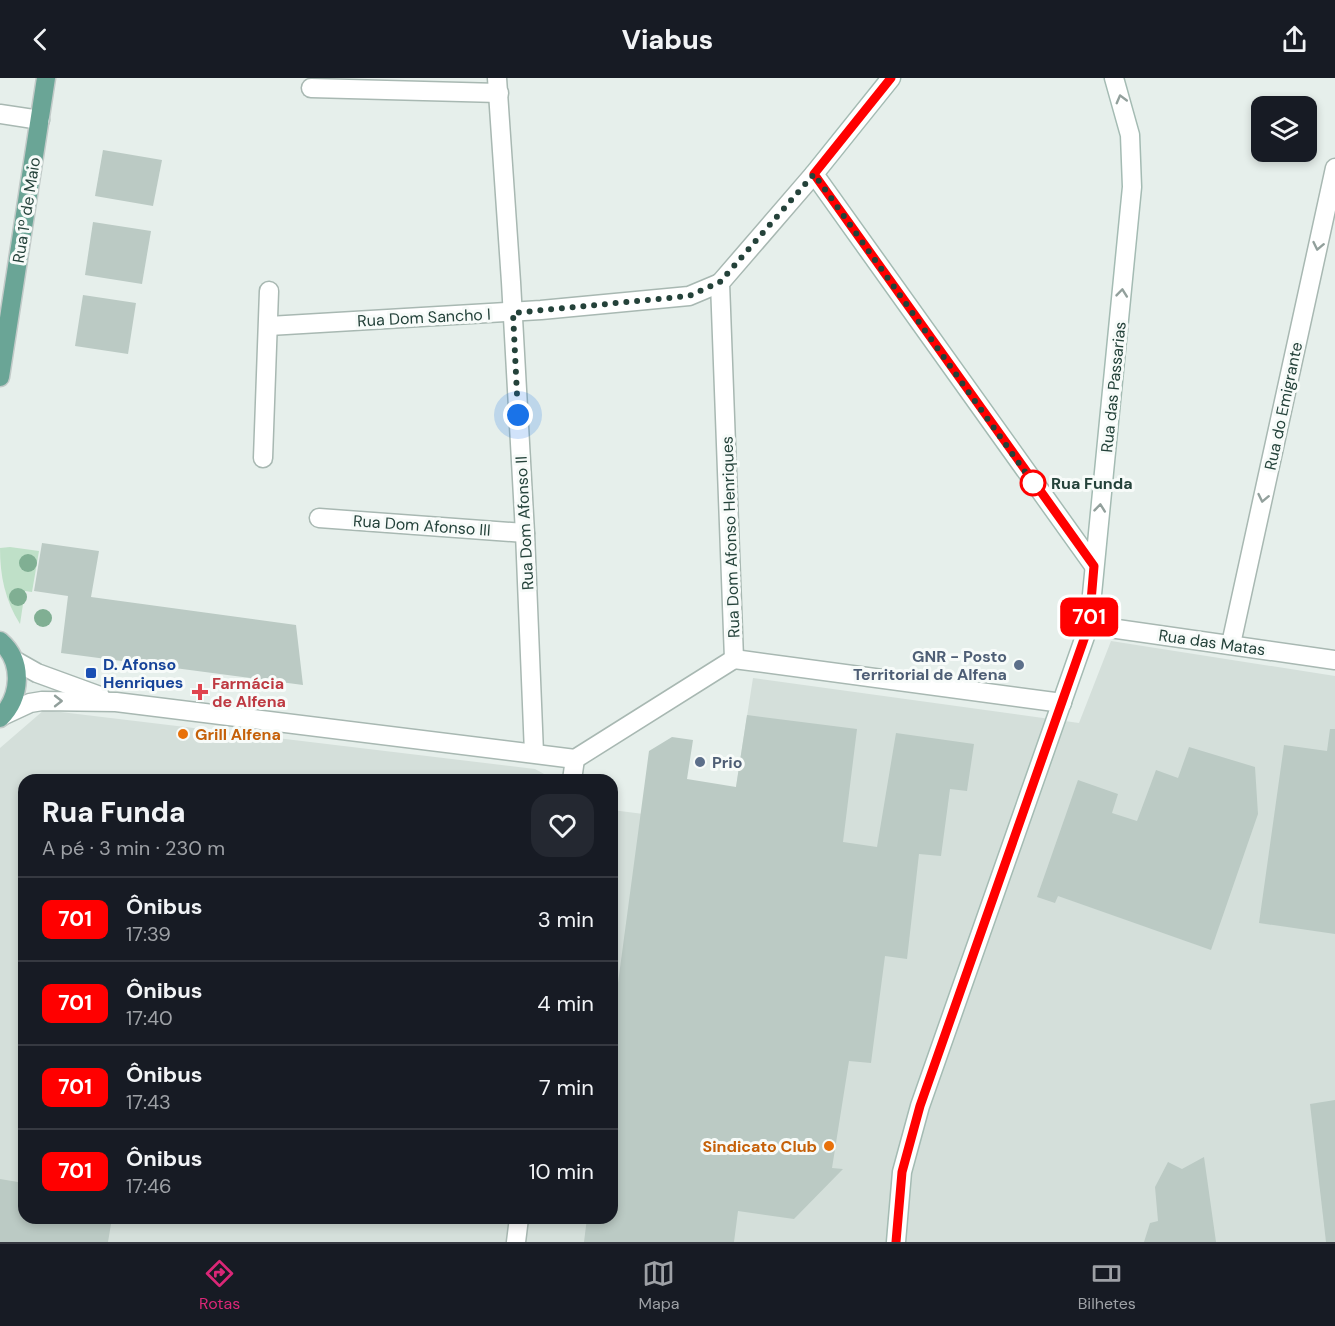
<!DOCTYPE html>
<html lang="pt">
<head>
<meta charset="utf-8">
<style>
  :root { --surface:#171b24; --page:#242831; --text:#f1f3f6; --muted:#9ea1a6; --line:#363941; --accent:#db2777 }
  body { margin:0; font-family:"DM Sans",sans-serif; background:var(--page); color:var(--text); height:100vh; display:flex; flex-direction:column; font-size:22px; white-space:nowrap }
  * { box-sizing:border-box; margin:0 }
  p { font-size:20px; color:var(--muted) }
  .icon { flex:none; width:33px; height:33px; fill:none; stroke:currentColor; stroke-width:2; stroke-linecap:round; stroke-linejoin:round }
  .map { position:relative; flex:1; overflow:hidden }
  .details { position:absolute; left:18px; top:696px; width:600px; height:450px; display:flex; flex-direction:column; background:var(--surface); border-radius:18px; box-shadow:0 3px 9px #0003 }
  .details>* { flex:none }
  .badge { padding:0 12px; border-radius:9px; font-size:21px; line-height:39px }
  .buttons { position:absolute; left:1251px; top:18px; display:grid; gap:12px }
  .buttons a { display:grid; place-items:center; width:66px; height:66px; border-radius:12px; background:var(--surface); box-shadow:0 3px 9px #0003; font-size:30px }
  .you { position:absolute; width:30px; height:30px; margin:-15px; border:4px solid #fff; border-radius:50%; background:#1a73e8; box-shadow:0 0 0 9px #1a73e833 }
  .map>.badge { position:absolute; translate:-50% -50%; box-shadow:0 0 0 3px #fff }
  .round { display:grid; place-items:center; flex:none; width:63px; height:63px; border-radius:18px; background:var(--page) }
  .headline { display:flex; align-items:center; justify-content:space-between; height:102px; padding:0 24px }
  h1 { font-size:28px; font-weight:800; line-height:45px }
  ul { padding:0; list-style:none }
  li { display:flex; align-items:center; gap:18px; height:84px; padding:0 24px; border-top:2px solid var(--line) }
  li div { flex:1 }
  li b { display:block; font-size:22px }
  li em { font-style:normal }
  li .badge { min-width:66px; font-weight:700; text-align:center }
  header { display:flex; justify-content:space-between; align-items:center; height:78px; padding:0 24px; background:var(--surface); font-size:27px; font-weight:800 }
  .dock { display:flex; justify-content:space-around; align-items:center; height:84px; border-top:2px solid var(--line); background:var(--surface); font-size:16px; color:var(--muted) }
  .dock a { display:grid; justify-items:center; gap:3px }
  .dock .selected { color:var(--accent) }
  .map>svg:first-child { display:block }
  .built { fill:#d4dfda }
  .green { fill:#bfe0c8 }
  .building { fill:#bbcac4 }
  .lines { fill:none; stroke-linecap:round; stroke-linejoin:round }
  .street-casing { stroke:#a8b8b2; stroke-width:21 }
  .secondary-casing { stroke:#a4bbb3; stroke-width:21 }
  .primary-casing { stroke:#c2cac8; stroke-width:21 }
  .street { stroke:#fff; stroke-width:18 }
  .secondary { stroke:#fff; stroke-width:18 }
  .primary { stroke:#6aa596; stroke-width:18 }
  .tree { fill:#80af93 }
  .oneway { stroke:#92a09c }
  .line-casing { stroke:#fff; stroke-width:14 }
  .line { stroke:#f00; stroke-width:9 }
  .walk { stroke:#24423a; stroke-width:6; stroke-dasharray:0 10.8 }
  .stop-dot { fill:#fff; stroke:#f00; stroke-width:3 }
  .service-dot { fill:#5c6f8a; stroke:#f7fbf9; stroke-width:2 }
  .transit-dot { fill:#1a4fb4; stroke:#f7fbf9; stroke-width:2 }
  .health-dot { fill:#e0444e; stroke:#f7fbf9; stroke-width:2 }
  .food-dot { fill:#e8710a; stroke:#f7fbf9; stroke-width:2 }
  .labels { text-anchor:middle; stroke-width:6; stroke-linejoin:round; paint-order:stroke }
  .street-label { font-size:16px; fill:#24423a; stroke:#f7fbf9 }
  .stop-label { font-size:16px; font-weight:bold; fill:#24423a; stroke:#f7fbf9; text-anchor:start }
  .service-label { font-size:16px; font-weight:bold; fill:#4e5e75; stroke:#f7fbf9; text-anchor:end }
  .transit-label { font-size:16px; font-weight:bold; fill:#164399; stroke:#f7fbf9; text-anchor:start }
  .health-label { font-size:16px; font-weight:bold; fill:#be3a42; stroke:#f7fbf9; text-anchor:start }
  .food-label { font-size:16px; font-weight:bold; fill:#c56008; stroke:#f7fbf9; text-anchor:start }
</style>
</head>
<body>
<header><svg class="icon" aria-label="back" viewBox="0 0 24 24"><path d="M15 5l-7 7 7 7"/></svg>Viabus<svg class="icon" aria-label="share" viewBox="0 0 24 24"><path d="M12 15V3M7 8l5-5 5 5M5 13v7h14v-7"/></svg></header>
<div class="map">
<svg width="1335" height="1164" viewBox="0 0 1335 1164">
  <rect width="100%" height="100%" fill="#e6efeb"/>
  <polygon class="built" points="1111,563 1335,598 1335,1164 0,1164 0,670 44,632 535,691 555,702 24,702 24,1140 612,1140 612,732 730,747 753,600 1079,645"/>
  <path class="green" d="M10 469 39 473 32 514 25 513 20 546C5 522 0 498 0 470Z"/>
  <g class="building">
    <polygon points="103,72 162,82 153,128 95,118"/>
    <polygon points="93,144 151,153 142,206 85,197"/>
    <polygon points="83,217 136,225 128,276 75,268"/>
    <polygon points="42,465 99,473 91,519 296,547 303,607 61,575 68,518 34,513"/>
    <polygon points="747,637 857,651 843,764 877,769 896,655 974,666 967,713 950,711 941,778 919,776 907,881 885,878 871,985 849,983 832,1090 843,1091 794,1141 738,1133 734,1164 584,1164 587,1140 612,1140 612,950 649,673 672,659 693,662 687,701 736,709"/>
    <polygon points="1330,651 1335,651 1335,856 1259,845 1284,667 1327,673"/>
    <polygon points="1189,669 1255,689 1258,736 1211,872 1058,818 1055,825 1037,819 1078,702 1118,716 1112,735 1137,743 1156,692 1178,700"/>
    <polygon points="1335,1022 1335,1164 1326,1164 1310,1026"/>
    <polygon points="1204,1079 1216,1164 1144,1164 1150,1145 1158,1143 1155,1109 1168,1084 1182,1091"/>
    <polygon points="0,1101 24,1105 24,1140 112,1140 108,1164 0,1164"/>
  </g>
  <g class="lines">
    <defs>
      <g id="street">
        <polyline points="497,0 511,204 525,455 534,675"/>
        <polyline points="311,10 499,15"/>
        <polyline points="0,36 40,42"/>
        <polyline points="269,248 541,232 689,218 720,205"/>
        <polyline points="263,380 269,213"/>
        <polyline points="319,440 525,455"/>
        <polyline points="1089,547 1335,582"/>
        <polyline points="1231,566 1335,90"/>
        <polyline points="734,581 720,205 814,96"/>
        <polyline points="734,581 1062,625"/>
        <polyline points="14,582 37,595 100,618"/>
        <polyline points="2,638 30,625 42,623 116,624 575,681 734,581"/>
        <polyline points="572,702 575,681"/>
        <polyline points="516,1164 519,1140"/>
      </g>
      <g id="secondary">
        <polyline points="891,0 814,96 1094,488"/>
        <polyline points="896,1164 902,1094 920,1028 1089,547 1132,109 1130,57 1114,0"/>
      </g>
      <g id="primary">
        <polyline points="0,299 46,0"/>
        <path d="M0 563C24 584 21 619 0 640"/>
      </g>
    </defs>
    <use href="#street" class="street-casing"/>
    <use href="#secondary" class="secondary-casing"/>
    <use href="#primary" class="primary-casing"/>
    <use href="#street" class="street"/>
    <use href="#secondary" class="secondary"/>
    <use href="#primary" class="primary"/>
  </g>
  <g class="tree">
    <circle cx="28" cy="485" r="9"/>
    <circle cx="18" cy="519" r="9"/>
    <circle cx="43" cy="540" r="9"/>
  </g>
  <defs><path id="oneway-chevron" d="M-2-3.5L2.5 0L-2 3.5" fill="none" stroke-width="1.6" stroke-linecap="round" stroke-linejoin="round" transform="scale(1.5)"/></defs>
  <g class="oneway">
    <use href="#oneway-chevron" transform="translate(1121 21) rotate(-105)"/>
    <use href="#oneway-chevron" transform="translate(1318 168) rotate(102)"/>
    <use href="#oneway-chevron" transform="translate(1122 215) rotate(-84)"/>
    <use href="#oneway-chevron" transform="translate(1263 420) rotate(102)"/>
    <use href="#oneway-chevron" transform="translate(1100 430) rotate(-84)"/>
    <use href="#oneway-chevron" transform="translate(58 623)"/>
  </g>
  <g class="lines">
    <defs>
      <polyline id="line" points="891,0 814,96 1094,488 1089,547 920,1028 902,1094 896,1164"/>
    </defs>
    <use href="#line" class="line-casing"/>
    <use href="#line" class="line"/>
    <polyline class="walk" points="518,337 513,235 689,218 720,204 814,96 1033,405"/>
  </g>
  <circle class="stop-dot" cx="1033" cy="405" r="12"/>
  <g class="service-dot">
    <circle cx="1019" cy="587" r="6"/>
    <circle cx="700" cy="684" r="6"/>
  </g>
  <rect class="transit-dot" x="85" y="589" width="12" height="12" rx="3"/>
  <path class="health-dot" d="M197 605h6v6h6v6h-6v6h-6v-6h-6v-6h6z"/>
  <g class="food-dot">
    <circle cx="183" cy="656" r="6"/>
    <circle cx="829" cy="1068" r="6"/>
  </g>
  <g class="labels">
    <g class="street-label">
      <text transform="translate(26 132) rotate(-81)" y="6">Rua 1º de Maio</text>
      <text transform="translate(424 239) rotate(-3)" y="6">Rua Dom Sancho I</text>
      <text transform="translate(1113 309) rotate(-84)" y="6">Rua das Passarias</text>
      <text transform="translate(1283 328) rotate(-78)" y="6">Rua do Emigrante</text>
      <text transform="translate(524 445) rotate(-93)" y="6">Rua Dom Afonso II</text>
      <text transform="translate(422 447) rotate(4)" y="6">Rua Dom Afonso III</text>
      <text transform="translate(730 459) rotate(-92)" y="6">Rua Dom Afonso Henriques</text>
      <text transform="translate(1212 564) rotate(8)" y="6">Rua das Matas</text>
    </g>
    <g class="stop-label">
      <text x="1051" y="411">Rua Funda</text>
    </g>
    <g class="service-label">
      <text x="1007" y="584">GNR - Posto<tspan x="1007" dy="18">Territorial de Alfena</tspan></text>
      <text x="712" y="690" text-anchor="start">Prio</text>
    </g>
    <g class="transit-label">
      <text x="103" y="592">D. Afonso<tspan x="103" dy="18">Henriques</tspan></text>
    </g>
    <g class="health-label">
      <text x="212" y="611">Farmácia<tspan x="212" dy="18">de Alfena</tspan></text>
    </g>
    <g class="food-label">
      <text x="195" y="662">Grill Alfena</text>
      <text x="817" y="1074" text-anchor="end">Sindicato Club</text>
    </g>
  </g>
</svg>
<div class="buttons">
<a><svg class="icon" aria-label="layers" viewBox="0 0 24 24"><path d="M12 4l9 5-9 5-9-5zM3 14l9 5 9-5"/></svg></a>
</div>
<div class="you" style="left:518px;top:337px"></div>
<b class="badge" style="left:1089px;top:539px;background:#f00;color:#fff">701</b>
<section class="details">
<div class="headline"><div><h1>Rua Funda</h1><p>A pé · 3 min · 230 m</p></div><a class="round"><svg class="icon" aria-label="heart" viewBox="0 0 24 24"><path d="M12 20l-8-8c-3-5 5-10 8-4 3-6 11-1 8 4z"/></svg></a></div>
<ul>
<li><span class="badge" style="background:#f00;color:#fff">701</span><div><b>Ônibus</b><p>17:39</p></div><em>3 min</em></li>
<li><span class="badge" style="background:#f00;color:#fff">701</span><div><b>Ônibus</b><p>17:40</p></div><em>4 min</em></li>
<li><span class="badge" style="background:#f00;color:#fff">701</span><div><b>Ônibus</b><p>17:43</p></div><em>7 min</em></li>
<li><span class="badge" style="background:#f00;color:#fff">701</span><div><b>Ônibus</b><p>17:46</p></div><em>10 min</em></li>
</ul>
</section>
</div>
<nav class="dock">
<a class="selected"><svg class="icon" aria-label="directions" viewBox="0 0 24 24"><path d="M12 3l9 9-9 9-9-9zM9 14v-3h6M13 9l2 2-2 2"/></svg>Rotas</a>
<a><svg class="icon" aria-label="map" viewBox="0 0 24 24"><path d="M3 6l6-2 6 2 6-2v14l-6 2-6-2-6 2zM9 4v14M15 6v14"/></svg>Mapa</a>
<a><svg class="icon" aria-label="tickets" viewBox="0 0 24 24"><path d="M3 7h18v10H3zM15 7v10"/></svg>Bilhetes</a>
</nav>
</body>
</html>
